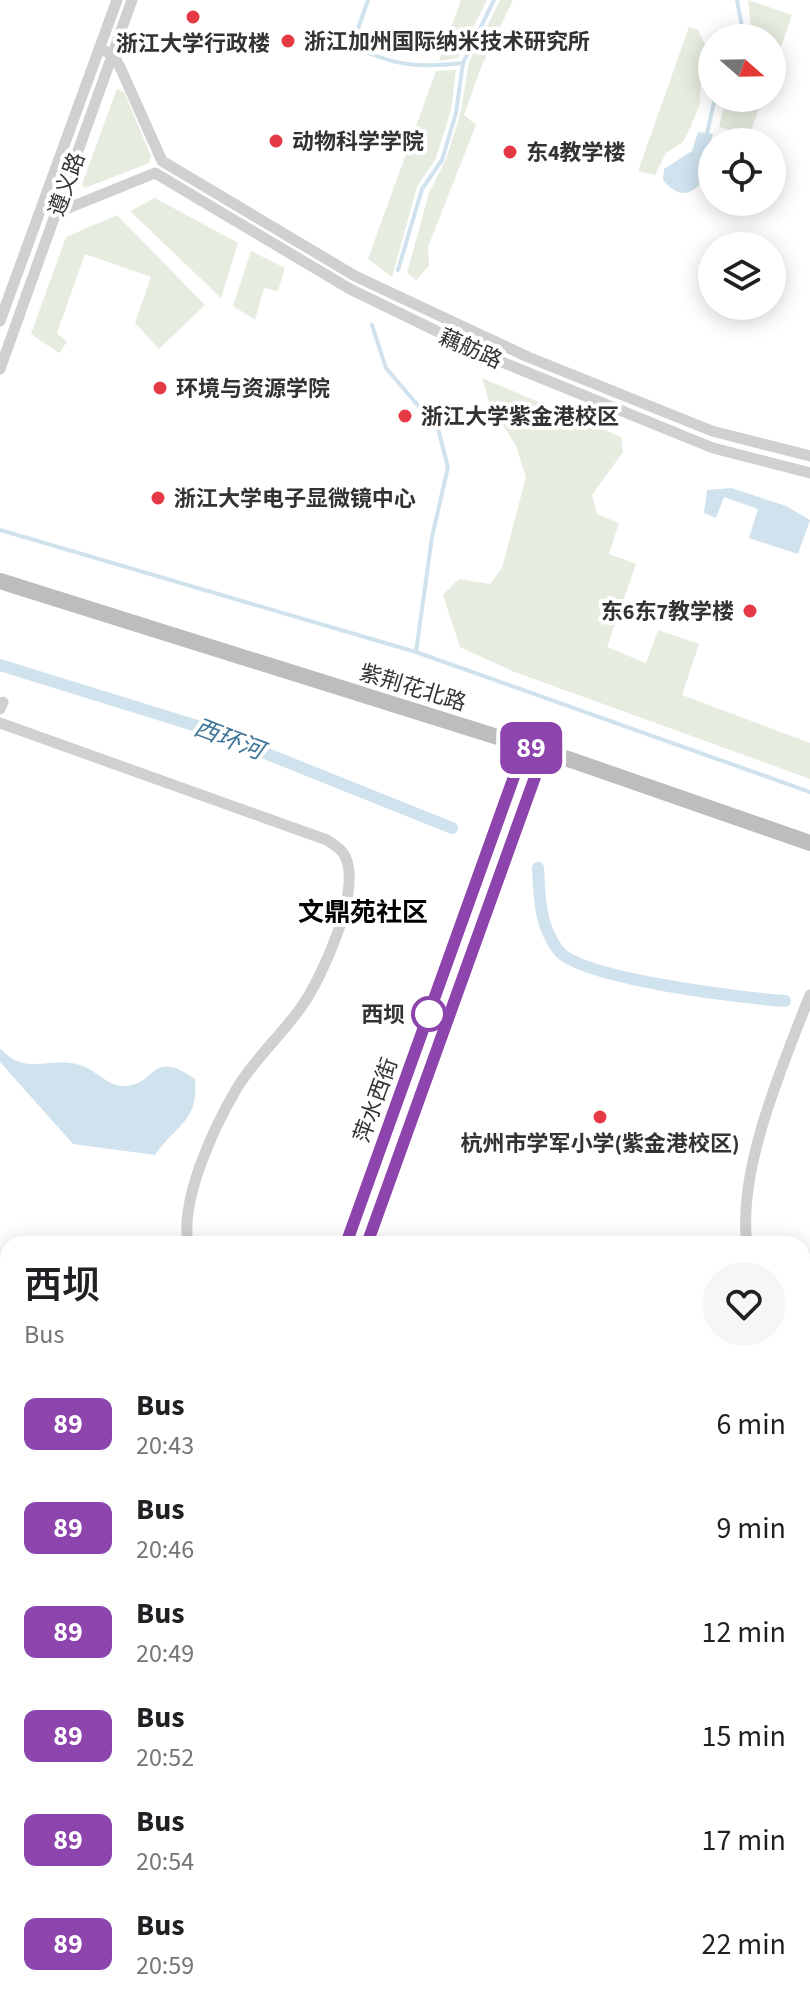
<!DOCTYPE html>
<html lang="en">
<head>
<meta charset="utf-8">
<style>
  :root { --surface:#fff; --page:#f6f6f6; --text:#202124; --muted:#757577 }
  body { margin:0; font-family:"Source Sans 3","Noto Sans SC",sans-serif; background:var(--page); color:var(--text); height:100vh; display:flex; flex-direction:column; font-size:30px; white-space:nowrap }
  * { box-sizing:border-box; margin:0 }
  p { font-size:26px; color:var(--muted) }
  .icon { flex:none; width:44px; height:44px; fill:none; stroke:currentColor; stroke-width:2; stroke-linecap:round; stroke-linejoin:round }
  .map { position:relative; flex:1; overflow:hidden }
  .drawer { position:absolute; left:0px; top:1236px; width:810px; height:776px; display:flex; flex-direction:column; background:var(--surface); border-radius:24px 24px 0 0; box-shadow:0 4px 20px #0003 }
  .drawer>* { flex:none }
  .badge { padding:0 16px; border-radius:12px; font-size:28px; line-height:52px }
  .needle { width:52px; rotate:110deg }
  .tools { position:absolute; left:698px; top:24px; display:grid; gap:16px }
  .tools a { display:grid; place-items:center; width:88px; height:88px; border-radius:50%; background:var(--surface); box-shadow:0 4px 20px #0003; font-size:40px }
  .map>.badge { position:absolute; translate:-50% -50%; box-shadow:0 0 0 4px #fff }
  .round { display:grid; place-items:center; flex:none; width:84px; height:84px; border-radius:42px; background:var(--page) }
  .overview { display:flex; align-items:center; justify-content:space-between; height:136px; padding:0 24px }
  h1 { font-size:38px; font-weight:600; line-height:60px }
  ul { padding:0; list-style:none }
  li { display:flex; align-items:center; gap:24px; height:104px; padding:0 24px }
  li div { flex:1 }
  li b { display:block; font-size:30px }
  li em { font-style:normal }
  li .badge { min-width:88px; font-weight:700; text-align:center }
  .map>svg:first-child { display:block }
  .green { fill:#e6ecdf }
  .water { fill:#cfe2ee }
  .lines { fill:none; stroke-linecap:round; stroke-linejoin:round }
  .stream { stroke:#cfe2ee; stroke-width:4 }
  .canal { stroke:#cfe2ee; stroke-width:12 }
  .street { stroke:#d0d0d0; stroke-width:11 }
  .secondary { stroke:#bdbdbd; stroke-width:16 }
  .primary { stroke:#ababab; stroke-width:18 }
  .line-casing { stroke:#fff; stroke-width:18 }
  .line { stroke:#8e44ad; stroke-width:12 }
  .poi-dot { fill:#e63946; stroke:#fff; stroke-width:3 }
  .stop-dot { fill:#fff; stroke:#8e44ad; stroke-width:4 }
  .labels { text-anchor:middle; stroke-width:8; stroke-linejoin:round; paint-order:stroke }
  .poi-label { font-size:22px; font-weight:bold; fill:#333; stroke:#fff; text-anchor:start }
  .street-label { font-size:22px; fill:#333; stroke:#fff }
  .stop-label { font-size:22px; font-weight:bold; fill:#333; stroke:#fff; text-anchor:end }
  .water-label { font-size:24px; font-style:italic; fill:#3f7597; stroke:#fff }
  .quarter-label { font-size:26px; font-weight:bold; fill:#000; stroke:#fff }
</style>
</head>
<body>
<div class="map">
<svg width="810" height="2012" viewBox="0 0 810 2012">
  <rect width="100%" height="100%" fill="#fff"/>
  <g class="green">
    <polygon points="461,0 487,0 458,58 439,61"/>
    <polygon points="500,0 513,0 482,65 464,115 476,125 428,247 429,266 416,280 407,273 429,193 446,159 460,115 469,62"/>
    <polygon points="748,0 792,15 772,72 772,38 746,38 751,28"/>
    <polygon points="689,27 698,30 708,50 701,80 700,104 690,128 683,142 666,153 655,175 638,171"/>
    <polygon points="456,70 451,110 436,158 417,187 392,277 368,259 436,71"/>
    <polygon points="117,89 124,92 151,156 149,163 85,188 82,184"/>
    <polygon points="726,98 763,98 749,136 719,127"/>
    <polygon points="155,198 238,243 221,298 130,211"/>
    <polygon points="117,215 205,305 159,349 135,323 151,277 85,254 57,333 67,342 59,353 31,334 66,237"/>
    <polygon points="251,251 285,268 278,291 264,288 255,320 233,306"/>
    <polygon points="482,378 621,437 623,452 592,495 597,514 619,523 609,554 636,564 607,647 646,663 658,630 699,644 682,695 810,743 810,779 512,671 460,647 443,595 459,579 490,584 502,568 526,477 516,446 489,402"/>
  </g>
  <g class="water">
    <path d="M698 132 713 134 702 169 704 179C691 197 678 198 663 180L664 169 692 151Z"/>
    <polygon points="731,488 786,506 810,520 798,554 749,538 758,509 724,497 716,518 704,513 707,490"/>
    <path d="M0 1048C25 1077 48 1056 80 1065 96 1070 107 1086 124 1086 156 1086 150 1047 195 1079 199 1122 176 1124 155 1155L73 1144 0 1062Z"/>
  </g>
  <g class="lines">
    <g class="stream">
      <path d="M368 0 352 46C396 66 416 68 463 63"/>
      <polyline points="737,38 742,27 737,0"/>
      <polyline points="707,133 715,98"/>
      <polyline points="398,270 422,189 442,160 456,113 463,63 494,0"/>
      <polyline points="372,325 386,368 438,429 448,467 432,537 416,652"/>
      <polyline points="0,530 416,652 810,792"/>
    </g>
    <g class="canal">
      <polyline points="0,665 200,727 452,828"/>
      <path d="M538 868C540 898 539 924 558 950 580 979 744 998 785 1001"/>
    </g>
    <g class="street">
      <polyline points="99,49 113,54 120,67 162,161 355,276 528,357 712,431 810,456"/>
      <polyline points="43,204 57,210 71,207 155,173 350,289 492,358 713,448 810,473"/>
      <polyline points="0,321 117,0"/>
      <polyline points="0,369 132,0"/>
      <polyline points="0,709 3,702"/>
      <path d="M0 723 327 840C334 845 341 848 345 856 362 891 322 977 302 1006 282 1035 255 1058 237 1088 214 1127 180 1199 188 1244"/>
      <path d="M747 1244C737 1170 783 1064 810 995"/>
      <polyline points="0,1417 8,1420"/>
      <polyline points="802,1464 810,1499"/>
      <polyline points="802,1639 810,1618"/>
      <polyline points="0,1953 8,1956"/>
      <polyline points="668,2012 671,2004"/>
    </g>
    <g class="secondary">
      <polyline points="0,581 574,761 810,843"/>
      <polyline points="346,1244 525,746"/>
      <polyline points="367,1244 544,752"/>
      <polyline points="73,2012 76,2004"/>
      <polyline points="98,2012 101,2004"/>
    </g>
    <g class="primary">
      <polyline points="0,1589 8,1591"/>
      <polyline points="0,1620 8,1623"/>
      <polyline points="802,1800 810,1801"/>
      <polyline points="802,1821 810,1823"/>
    </g>
  </g>
  <g class="lines">
    <defs>
      <polyline id="line" points="346,1244 525,746 544,752 367,1244"/>
    </defs>
    <use href="#line" class="line-casing"/>
    <use href="#line" class="line"/>
  </g>
  <g class="poi-dot">
    <circle cx="193" cy="17" r="8"/>
    <circle cx="288" cy="41" r="8"/>
    <circle cx="276" cy="141" r="8"/>
    <circle cx="510" cy="152" r="8"/>
    <circle cx="160" cy="388" r="8"/>
    <circle cx="405" cy="416" r="8"/>
    <circle cx="158" cy="498" r="8"/>
    <circle cx="750" cy="611" r="8"/>
    <circle cx="600" cy="1117" r="8"/>
  </g>
  <circle class="stop-dot" cx="429" cy="1014" r="16"/>
  <g class="labels">
    <g class="poi-label">
      <text x="304" y="49">浙江加州国际纳米技术研究所</text>
      <text x="193" y="51" text-anchor="middle">浙江大学行政楼</text>
      <text x="292" y="149">动物科学学院</text>
      <text x="526" y="160">东4教学楼</text>
      <text x="176" y="396">环境与资源学院</text>
      <text x="421" y="424">浙江大学紫金港校区</text>
      <text x="174" y="506">浙江大学电子显微镜中心</text>
      <text x="734" y="619" text-anchor="end">东6东7教学楼</text>
      <text x="600" y="1151" text-anchor="middle">杭州市学军小学(紫金港校区)</text>
    </g>
    <g class="street-label">
      <text transform="translate(66 184) rotate(-70)" y="8">遵义路</text>
      <text transform="translate(471 348) rotate(24)" y="8">藕舫路</text>
      <text transform="translate(413 687) rotate(17)" y="8">紫荆花北路</text>
      <text transform="translate(375 1100) rotate(-70)" y="8">萍水西街</text>
    </g>
    <g class="stop-label">
      <text x="405" y="1022">西坝</text>
    </g>
    <g class="water-label">
      <text transform="translate(229 739) rotate(21)" y="8">西环河</text>
    </g>
    <g class="quarter-label">
      <text x="363" y="921">文鼎苑社区</text>
    </g>
  </g>
</svg>
<div class="tools">
<a><svg class="needle" viewBox="-14 -14 28 28"><path d="M0-13l5 13h-10z" fill="#e53935"/><path d="M0 13l5-13h-10z" fill="#757577"/></svg></a>
<a><svg class="icon" aria-label="locate" viewBox="0 0 24 24"><circle cx="12" cy="12" r="6"/><path d="M12 2v4M12 18v4M2 12h4M18 12h4"/></svg></a>
<a><svg class="icon" aria-label="layers" viewBox="0 0 24 24"><path d="M12 4l9 5-9 5-9-5zM3 14l9 5 9-5"/></svg></a>
</div>
<b class="badge" style="left:531px;top:748px;background:#8e44ad;color:#fff">89</b>
<section class="drawer">
<div class="overview"><div><h1>西坝</h1><p>Bus</p></div><a class="round"><svg class="icon" aria-label="heart" viewBox="0 0 24 24"><path d="M12 20l-8-8c-3-5 5-10 8-4 3-6 11-1 8 4z"/></svg></a></div>
<ul>
<li><span class="badge" style="background:#8e44ad;color:#fff">89</span><div><b>Bus</b><p>20:43</p></div><em>6 min</em></li>
<li><span class="badge" style="background:#8e44ad;color:#fff">89</span><div><b>Bus</b><p>20:46</p></div><em>9 min</em></li>
<li><span class="badge" style="background:#8e44ad;color:#fff">89</span><div><b>Bus</b><p>20:49</p></div><em>12 min</em></li>
<li><span class="badge" style="background:#8e44ad;color:#fff">89</span><div><b>Bus</b><p>20:52</p></div><em>15 min</em></li>
<li><span class="badge" style="background:#8e44ad;color:#fff">89</span><div><b>Bus</b><p>20:54</p></div><em>17 min</em></li>
<li><span class="badge" style="background:#8e44ad;color:#fff">89</span><div><b>Bus</b><p>20:59</p></div><em>22 min</em></li>
</ul>
</section>
</div>
</body>
</html>
